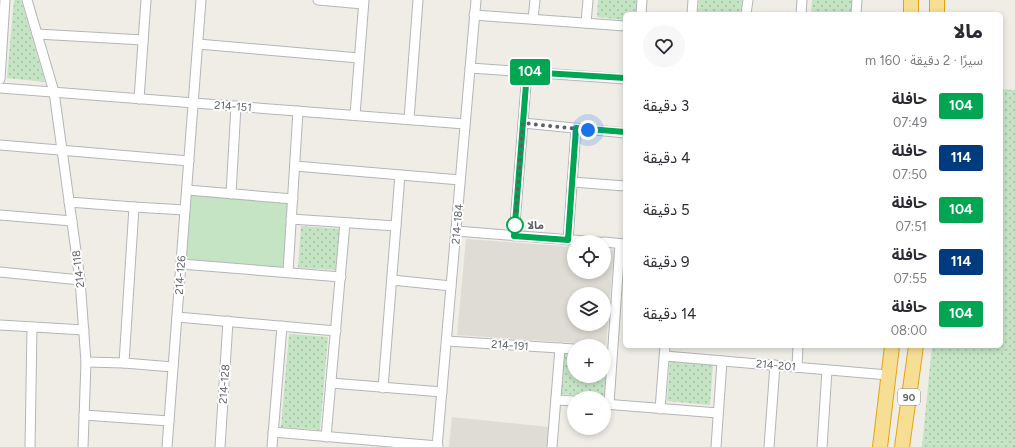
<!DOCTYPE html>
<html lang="ar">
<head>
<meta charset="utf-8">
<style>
  :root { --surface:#fff; --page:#f7f7f7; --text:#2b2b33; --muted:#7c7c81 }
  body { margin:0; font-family:Figtree,"Noto Sans Arabic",sans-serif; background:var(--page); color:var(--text); direction:rtl; height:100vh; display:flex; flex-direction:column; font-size:15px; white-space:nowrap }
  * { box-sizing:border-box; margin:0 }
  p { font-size:13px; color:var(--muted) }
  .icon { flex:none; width:22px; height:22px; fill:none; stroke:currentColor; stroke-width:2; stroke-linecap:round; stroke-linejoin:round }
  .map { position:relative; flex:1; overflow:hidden; direction:ltr }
  .drawer { position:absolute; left:623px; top:12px; width:380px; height:336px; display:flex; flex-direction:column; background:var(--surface); border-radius:6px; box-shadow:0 2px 6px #0003; direction:rtl }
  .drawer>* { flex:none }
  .badge { padding:0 8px; border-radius:3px; font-size:14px; line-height:26px }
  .tools { position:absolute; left:567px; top:235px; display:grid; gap:8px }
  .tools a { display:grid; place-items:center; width:44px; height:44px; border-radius:50%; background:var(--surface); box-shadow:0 2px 6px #0003; font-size:20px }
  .you { position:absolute; width:20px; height:20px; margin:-10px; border:3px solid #fff; border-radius:50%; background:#1a73e8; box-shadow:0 0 0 6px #1a73e833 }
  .map>.badge { position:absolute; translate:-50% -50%; box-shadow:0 0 0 2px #fff }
  .round { display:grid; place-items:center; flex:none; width:42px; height:42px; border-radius:21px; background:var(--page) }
  .head { display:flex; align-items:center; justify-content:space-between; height:68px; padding:0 20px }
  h1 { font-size:19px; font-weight:800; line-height:30px }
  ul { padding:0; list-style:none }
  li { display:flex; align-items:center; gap:12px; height:52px; padding:0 20px }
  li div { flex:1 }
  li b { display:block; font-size:15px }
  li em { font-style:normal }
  li .badge { min-width:44px; font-weight:700; text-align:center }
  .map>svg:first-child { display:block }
  .education { fill:#dedcd4; fill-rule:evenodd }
  .grass { fill:url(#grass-dots) }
  .park { fill:#c4e4c4 }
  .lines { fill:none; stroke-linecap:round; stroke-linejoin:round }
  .minor-casing { stroke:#b3b6b9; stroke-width:11 }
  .highway-casing { stroke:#e5a30f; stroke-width:16 }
  .minor { stroke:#fff; stroke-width:9 }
  .highway { stroke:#f6de95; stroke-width:14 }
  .line-casing { stroke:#fff; stroke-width:9 }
  .line { stroke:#00a651; stroke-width:6 }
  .walk { stroke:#5d6165; stroke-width:4; stroke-dasharray:0 7.2 }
  .stop-dot { fill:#fff; stroke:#00a651; stroke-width:2 }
  .labels { text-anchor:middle; stroke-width:4; stroke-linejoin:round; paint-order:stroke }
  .shield { fill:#fff; stroke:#8e9093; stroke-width:1 }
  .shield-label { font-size:10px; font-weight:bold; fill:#5d6165 }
  .street-label { font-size:11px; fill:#5d6165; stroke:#fff }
  .stop-label { font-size:11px; font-weight:bold; fill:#5d6165; stroke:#fff; text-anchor:start }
</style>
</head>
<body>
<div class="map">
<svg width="1015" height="447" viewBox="0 0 1015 447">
  <defs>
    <pattern id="grass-dots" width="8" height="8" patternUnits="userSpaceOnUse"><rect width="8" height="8" fill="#c4e4c4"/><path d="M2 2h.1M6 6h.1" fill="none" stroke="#a2bca3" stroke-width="1.8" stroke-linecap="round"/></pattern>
  </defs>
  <rect width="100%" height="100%" fill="#efede6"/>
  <g class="education">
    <path d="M466 239 574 247V272H604V249L614 250 606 345 457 335ZM574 294H604V324H574Z"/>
    <polygon points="452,417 549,427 547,447 449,447"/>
  </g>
  <g class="grass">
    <polygon points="14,0 21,0 45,82 7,78"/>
    <polygon points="598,0 638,0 637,14 625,14 625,20 597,17"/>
    <polygon points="699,0 742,0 741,14 698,14"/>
    <polygon points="812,0 854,0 853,14 811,14"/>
    <polygon points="1001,89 1015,90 1015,447 922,447 932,346 1001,346"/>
    <polygon points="301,226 342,229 340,270 298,268"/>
    <polygon points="289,334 328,337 320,430 281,427"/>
    <polygon points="564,354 574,354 574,376 604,376 604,357 607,357 604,397 561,394"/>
    <polygon points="670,361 713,364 710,405 667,401"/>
  </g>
  <polygon class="park" points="187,190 293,199 288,272 181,264"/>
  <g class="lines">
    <defs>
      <g id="minor">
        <polyline points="27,0 54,92 80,280 86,362 83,447"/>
        <polyline points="318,0 363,4"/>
        <polyline points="641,14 642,0"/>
        <polyline points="692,14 693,0"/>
        <polyline points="746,14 748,0"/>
        <polyline points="801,14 802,0"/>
        <polyline points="856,14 857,0"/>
        <polyline points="474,15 625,26"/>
        <polyline points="533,19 535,0"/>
        <polyline points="586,23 588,0"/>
        <polyline points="37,34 143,40"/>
        <polyline points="198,44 359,58"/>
        <polyline points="470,68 625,79"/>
        <polyline points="0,79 5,0"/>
        <polyline points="0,88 465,124"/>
        <polyline points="139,99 146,0"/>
        <polyline points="355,115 364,0"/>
        <polyline points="409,119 418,0"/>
        <polyline points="523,123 625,133"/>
        <polyline points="0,145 189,161"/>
        <polyline points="295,166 460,180"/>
        <polyline points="572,182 625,186"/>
        <polyline points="187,190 293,199"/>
        <polyline points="231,194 236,106"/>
        <polyline points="69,202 134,207 185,210"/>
        <polyline points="0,215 72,221"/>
        <polyline points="291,219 396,226"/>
        <polyline points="456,231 599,242"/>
        <polyline points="514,236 527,72"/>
        <polyline points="568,240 576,129"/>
        <polyline points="604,242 625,244"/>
        <polyline points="181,264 341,277"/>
        <polyline points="0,272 80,280"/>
        <polyline points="288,272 298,111"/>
        <polyline points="392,280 451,286"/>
        <polyline points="177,317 336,331"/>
        <polyline points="0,325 84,330"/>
        <polyline points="447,341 574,349"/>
        <polyline points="665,356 888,375"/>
        <polyline points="86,362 124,363 173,367"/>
        <polyline points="124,363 134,207"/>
        <polyline points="797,367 798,346"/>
        <polyline points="331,383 442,392"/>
        <polyline points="383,388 400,175"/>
        <polyline points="556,400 574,401"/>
        <polyline points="604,404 718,413"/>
        <polyline points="609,404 620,244"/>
        <polyline points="660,409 665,346"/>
        <polyline points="84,415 169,421"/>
        <polyline points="273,432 438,446"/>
        <polyline points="326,437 345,223"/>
        <polyline points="30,447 32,327"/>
        <polyline points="167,447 201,0"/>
        <polyline points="220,447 228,321"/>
        <polyline points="272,447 282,326"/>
        <polyline points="437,447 476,0"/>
        <polyline points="552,447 560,348"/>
        <polyline points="716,447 722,361"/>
        <polyline points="769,447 775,365"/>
        <polyline points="822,447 827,370"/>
      </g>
      <g id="highway">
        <polyline points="911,14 911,0"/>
        <polyline points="937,14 937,0"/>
        <polyline points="880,447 892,346"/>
        <polyline points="902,447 916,346"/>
      </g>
    </defs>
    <use href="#minor" class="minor-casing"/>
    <use href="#highway" class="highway-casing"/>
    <use href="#minor" class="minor"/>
    <use href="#highway" class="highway"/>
  </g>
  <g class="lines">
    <defs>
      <polyline id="line" points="625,78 527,72 514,236 568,240 576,128 625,132"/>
    </defs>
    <use href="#line" class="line-casing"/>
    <use href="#line" class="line"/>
    <polyline class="walk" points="515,225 523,123 588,130"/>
  </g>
  <circle class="stop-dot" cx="515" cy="225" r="8"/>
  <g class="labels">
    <rect class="shield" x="898" y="389" width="22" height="16" rx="3"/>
    <g class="shield-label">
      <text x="909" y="401">90</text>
    </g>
    <g class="street-label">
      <text transform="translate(233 106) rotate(4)" y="4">214-151</text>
      <text transform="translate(457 224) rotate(-85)" y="4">214-184</text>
      <text transform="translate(78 269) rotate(-97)" y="4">214-118</text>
      <text transform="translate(180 275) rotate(-86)" y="4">214-126</text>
      <text transform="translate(510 345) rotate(4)" y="4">214-191</text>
      <text transform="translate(776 365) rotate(5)" y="4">214-201</text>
      <text transform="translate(224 384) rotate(-86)" y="4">214-128</text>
    </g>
    <g class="stop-label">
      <text x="527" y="229">مالا</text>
    </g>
  </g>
</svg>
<div class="tools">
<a><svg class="icon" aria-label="locate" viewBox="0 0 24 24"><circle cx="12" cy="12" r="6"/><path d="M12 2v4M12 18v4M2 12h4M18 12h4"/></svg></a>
<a><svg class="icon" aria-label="layers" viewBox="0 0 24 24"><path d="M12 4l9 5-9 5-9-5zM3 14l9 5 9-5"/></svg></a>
<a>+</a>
<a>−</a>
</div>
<div class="you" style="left:588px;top:130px"></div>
<b class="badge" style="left:530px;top:72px;background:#00a651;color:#fff">104</b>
<section class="drawer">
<div class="head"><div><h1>مالا</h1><p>سيرًا · 2 دقيقة · 160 m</p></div><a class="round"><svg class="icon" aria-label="heart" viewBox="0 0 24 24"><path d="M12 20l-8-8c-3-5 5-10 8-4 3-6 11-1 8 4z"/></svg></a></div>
<ul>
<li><span class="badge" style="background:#00a651;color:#fff">104</span><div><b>حافلة</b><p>07:49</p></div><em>3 دقيقة</em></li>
<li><span class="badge" style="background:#003b80;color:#fff">114</span><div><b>حافلة</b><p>07:50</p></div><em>4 دقيقة</em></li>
<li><span class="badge" style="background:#00a651;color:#fff">104</span><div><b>حافلة</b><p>07:51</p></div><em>5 دقيقة</em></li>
<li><span class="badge" style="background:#003b80;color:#fff">114</span><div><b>حافلة</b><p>07:55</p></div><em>9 دقيقة</em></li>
<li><span class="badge" style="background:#00a651;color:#fff">104</span><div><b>حافلة</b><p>08:00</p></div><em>14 دقيقة</em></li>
</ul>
</section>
</div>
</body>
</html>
